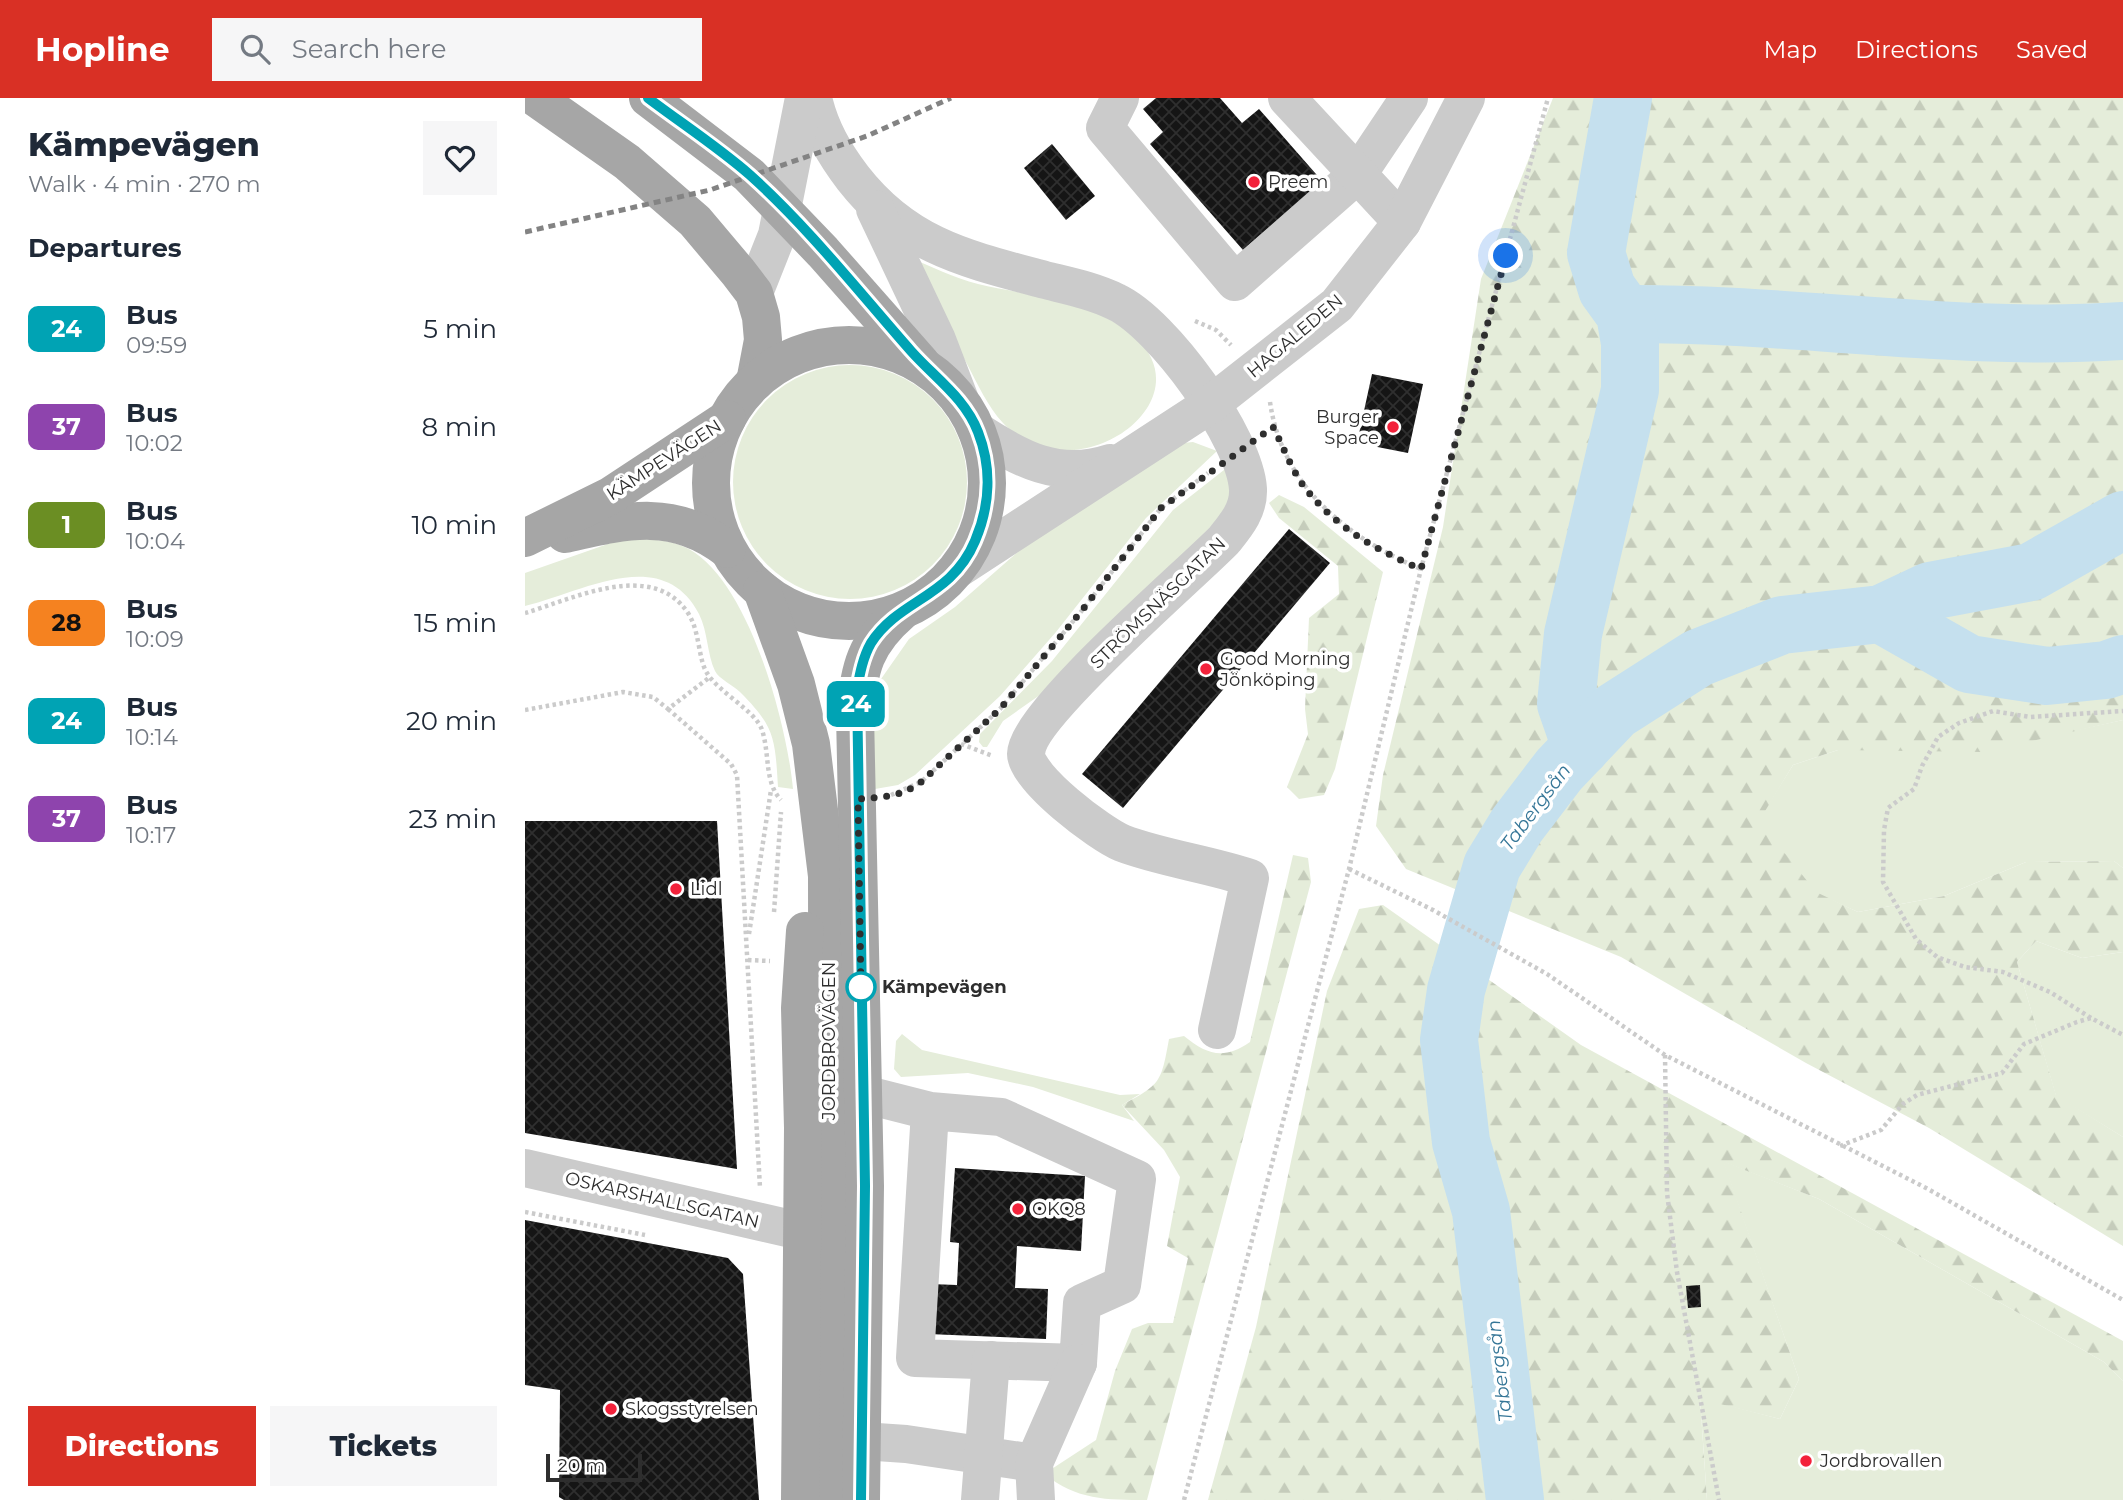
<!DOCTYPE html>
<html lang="en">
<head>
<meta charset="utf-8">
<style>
  :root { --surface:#fff; --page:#f6f6f7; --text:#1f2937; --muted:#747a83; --accent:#d93025 }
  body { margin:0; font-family:Montserrat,sans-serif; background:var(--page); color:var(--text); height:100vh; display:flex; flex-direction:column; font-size:26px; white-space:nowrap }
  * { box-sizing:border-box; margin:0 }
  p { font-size:23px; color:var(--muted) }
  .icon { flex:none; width:38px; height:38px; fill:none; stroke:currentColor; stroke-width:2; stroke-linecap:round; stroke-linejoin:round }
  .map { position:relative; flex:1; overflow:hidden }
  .sheet { display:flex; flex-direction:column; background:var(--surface); width:525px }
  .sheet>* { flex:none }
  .badge { padding:0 14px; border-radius:10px; font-size:24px; line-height:46px }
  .scale { position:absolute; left:21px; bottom:18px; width:96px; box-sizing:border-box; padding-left:7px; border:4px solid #2e2e2e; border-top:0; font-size:19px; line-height:24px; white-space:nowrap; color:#2e2e2e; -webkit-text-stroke:5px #fff; paint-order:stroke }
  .you { position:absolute; width:35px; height:35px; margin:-18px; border:5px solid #fff; border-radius:50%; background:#1a73e8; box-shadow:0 0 0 10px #1a73e833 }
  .map>.badge { position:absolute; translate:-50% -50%; box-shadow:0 0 0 4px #fff }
  h2 { padding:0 28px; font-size:26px; line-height:63px }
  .round { display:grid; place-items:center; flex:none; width:74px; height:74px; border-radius:0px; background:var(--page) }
  .summary { display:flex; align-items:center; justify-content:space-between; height:119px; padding:0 28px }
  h1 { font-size:33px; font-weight:800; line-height:52px }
  .cta { display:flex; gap:14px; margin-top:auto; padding:14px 28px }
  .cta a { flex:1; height:80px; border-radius:0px; background:var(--accent); color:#fff; font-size:28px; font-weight:800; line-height:80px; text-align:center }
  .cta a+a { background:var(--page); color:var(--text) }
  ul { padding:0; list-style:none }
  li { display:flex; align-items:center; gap:21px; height:98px; padding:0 28px }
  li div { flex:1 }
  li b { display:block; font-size:26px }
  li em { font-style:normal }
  li .badge { min-width:77px; font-weight:700; text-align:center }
  header { display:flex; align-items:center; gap:42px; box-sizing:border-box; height:98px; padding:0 35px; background:var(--accent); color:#fff }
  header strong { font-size:33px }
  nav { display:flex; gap:38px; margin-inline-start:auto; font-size:24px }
  .search { width:490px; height:63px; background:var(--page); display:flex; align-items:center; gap:18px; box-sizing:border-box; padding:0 24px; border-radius:0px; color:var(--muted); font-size:26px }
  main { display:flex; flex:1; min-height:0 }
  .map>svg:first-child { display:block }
  .grass { fill:#e5edda }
  .forest { fill:url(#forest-firs) }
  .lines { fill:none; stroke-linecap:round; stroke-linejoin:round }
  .river { stroke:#c5e0ee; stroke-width:58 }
  .building { fill:url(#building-cross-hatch) }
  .path { stroke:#cbcbcb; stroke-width:4.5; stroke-dasharray:3.5 3.5; stroke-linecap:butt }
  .minor { stroke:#cbcbcb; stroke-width:38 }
  .major { stroke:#a6a6a6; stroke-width:38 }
  .rail { stroke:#838383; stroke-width:5; stroke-dasharray:7 5; stroke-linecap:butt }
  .line-casing { stroke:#fff; stroke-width:16 }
  .line { stroke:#00a3b4; stroke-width:10 }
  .walk { stroke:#2e2e2e; stroke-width:7; stroke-dasharray:0 12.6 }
  .poi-dot { fill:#f3223b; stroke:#fff; stroke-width:2.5 }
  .stop-dot { fill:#fff; stroke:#00a3b4; stroke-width:3.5 }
  .labels { text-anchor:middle; stroke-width:7; stroke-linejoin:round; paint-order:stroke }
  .poi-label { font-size:18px; fill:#2e2e2e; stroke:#fff; text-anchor:start }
  .street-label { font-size:18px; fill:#2e2e2e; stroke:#fff }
  .stop-label { font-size:18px; font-weight:bold; fill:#2e2e2e; stroke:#fff; text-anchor:start }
  .water-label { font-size:19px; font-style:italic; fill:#357697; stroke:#fff }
</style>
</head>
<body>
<header>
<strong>Hopline</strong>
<div class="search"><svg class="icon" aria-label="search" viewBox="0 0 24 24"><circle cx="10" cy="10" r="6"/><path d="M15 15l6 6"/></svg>Search here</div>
<nav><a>Map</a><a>Directions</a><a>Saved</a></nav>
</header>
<main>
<section class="sheet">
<div class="summary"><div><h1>Kämpevägen</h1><p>Walk · 4 min · 270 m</p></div><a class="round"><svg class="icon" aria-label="heart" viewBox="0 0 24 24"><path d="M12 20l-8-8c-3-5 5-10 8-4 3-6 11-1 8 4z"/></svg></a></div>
<h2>Departures</h2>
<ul>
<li><span class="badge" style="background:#00a3b4;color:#fff">24</span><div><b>Bus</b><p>09:59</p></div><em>5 min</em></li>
<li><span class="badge" style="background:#8e44ad;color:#fff">37</span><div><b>Bus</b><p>10:02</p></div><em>8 min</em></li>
<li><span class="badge" style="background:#6b8e23;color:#fff">1</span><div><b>Bus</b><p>10:04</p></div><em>10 min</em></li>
<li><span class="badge" style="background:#f58220;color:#111">28</span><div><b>Bus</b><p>10:09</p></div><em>15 min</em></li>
<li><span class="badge" style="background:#00a3b4;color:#fff">24</span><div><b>Bus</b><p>10:14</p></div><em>20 min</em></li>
<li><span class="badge" style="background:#8e44ad;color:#fff">37</span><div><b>Bus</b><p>10:17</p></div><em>23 min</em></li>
</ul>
<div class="cta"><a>Directions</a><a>Tickets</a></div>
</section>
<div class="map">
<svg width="1598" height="1402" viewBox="0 0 1598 1402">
  <defs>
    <pattern id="forest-firs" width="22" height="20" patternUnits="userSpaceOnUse" patternTransform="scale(1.75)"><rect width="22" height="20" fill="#e5edda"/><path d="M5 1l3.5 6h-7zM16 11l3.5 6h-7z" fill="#c5ccbb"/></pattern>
    <pattern id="building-cross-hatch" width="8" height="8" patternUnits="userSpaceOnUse" patternTransform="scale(1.75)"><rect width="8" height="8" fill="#151515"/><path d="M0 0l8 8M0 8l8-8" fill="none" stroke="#2f2f2f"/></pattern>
  </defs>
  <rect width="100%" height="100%" fill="#fff"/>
  <g class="grass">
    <path d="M383 159C406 168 429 180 453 186 504 198 570 202 611 240 682 306 547 399 478 325 463 309 452 285 442 266 422 230 403 195 383 159Z"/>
    <circle cx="325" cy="384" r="117"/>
    <polygon points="668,344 692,353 621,420 531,534 475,598 390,677 373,687 350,691 348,610 356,581 384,541 430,509 495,452 658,345"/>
    <polygon points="704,368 706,408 532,585 478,623 462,649 458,649 454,644 455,636 527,563 648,412"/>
    <path d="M97 441C120 441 143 440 164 451 225 485 262 627 268 691L253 689C250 640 250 629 215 594 208 587 194 581 190 573 182 556 183 534 174 516 137 445 56 495 0 508V475Z"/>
    <polygon points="1598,622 1598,770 1589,763 1501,764 1419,798 1333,814 1291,795 1233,723 1268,667 1313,652 1385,652 1552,632"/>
    <polygon points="1511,843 1557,860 1598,854 1598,1039 1531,998 1492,864"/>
    <polygon points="377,936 397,952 595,997 615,996 597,1007 609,1023 508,989 443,975 376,979 369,971 371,943"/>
    <polygon points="1198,1063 1294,1101 1579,1264 1598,1283 1598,1402 1182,1402 1175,1300 1255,1321 1274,1281"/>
  </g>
  <g class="forest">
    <polygon points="1028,0 1598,0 1598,622 1459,654 1313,652 1268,667 1234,723 1291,794 1333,814 1419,798 1501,764 1589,763 1598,770 1598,854 1557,860 1511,843 1492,864 1531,997 1598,1039 1598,1148 1404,1030 1281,965 1096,859 881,771 851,728 858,677 918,429 956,181"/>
    <polygon points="754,397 779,409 858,474 810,671 799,697 774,701 762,689 783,636 780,611 784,520 814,496 813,468 754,420 744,405"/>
    <path d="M768 757 783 760 786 784 622 1402C581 1402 552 1402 519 1376L571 1342 590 1273 607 1231 623 1225H648L663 1160 642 1148 655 1079 639 1052 597 1007C636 986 636 985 644 941L659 938C682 957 699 962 725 944Z"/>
    <polygon points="858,807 1056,947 1598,1243 1598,1283 1579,1264 1294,1101 1199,1064 1274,1281 1255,1321 1175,1301 1182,1402 683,1402 731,1229 802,893 834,811"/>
  </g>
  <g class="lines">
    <g class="river">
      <path d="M1100 216C1267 215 1432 244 1598 233"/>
      <polyline points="1356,516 1444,566 1522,578 1581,572 1598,566"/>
      <polyline points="1056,649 1041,606 1048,536 1105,292 1105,245 1100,216 1082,191 1071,155 1098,0"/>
      <polyline points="990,1402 956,1113 936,1044 924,942 931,892 967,768 992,727 1034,672 1090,613 1173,560 1257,527 1356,516 1405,493 1506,474 1598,422"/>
    </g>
  </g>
  <g class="building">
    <polygon points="631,0 695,0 717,25 734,11 798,84 718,152 625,46 638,34 618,11"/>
    <polygon points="527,46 570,98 541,122 499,70"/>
    <polygon points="847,276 898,286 883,355 832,345"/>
    <polygon points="764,431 805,465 598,710 557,676"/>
    <polygon points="0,723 192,723 212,1071 0,1035"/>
    <polygon points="430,1070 560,1078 556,1153 492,1148 490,1190 523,1191 521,1241 403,1236 405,1186 432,1187 434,1145 425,1144"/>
    <polygon points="0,1122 203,1160 218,1176 234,1402 39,1402 34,1399 35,1292 0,1287"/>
    <polygon points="1175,1187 1176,1209 1163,1210 1161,1188"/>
  </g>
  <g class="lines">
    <g class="path">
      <polyline points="670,223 691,232 706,247"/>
      <path d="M745 304C757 388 822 440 896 471"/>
      <path d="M0 515C48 501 127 461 163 515 175 533 173 561 182 575 193 594 231 613 237 632 245 656 239 684 256 702"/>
      <polyline points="143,611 206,666 212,677 235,1090"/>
      <polyline points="0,612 98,594 128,599 143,611 185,579"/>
      <polyline points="436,646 468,658"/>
      <polyline points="366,697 396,684 475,611 555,515 636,410 683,375"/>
      <polyline points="824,771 908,812 1022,876 1140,957 1403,1091 1598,1202"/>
      <polyline points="249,814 256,714"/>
      <polyline points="224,836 246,692"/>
      <polyline points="223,862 245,863"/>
      <polyline points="1566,920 1525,894 1478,874 1440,869 1412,859 1391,841 1358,784 1359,732 1363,710 1389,691 1397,668 1413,639 1434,625 1468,613 1505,619 1598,613"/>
      <polyline points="1140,957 1142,1095 1152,1174 1194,1402"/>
      <polyline points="1315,1048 1356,1032 1378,1006 1392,997 1477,975 1499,946 1552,924 1566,920 1598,937"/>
      <polyline points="0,1114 120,1137"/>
      <polyline points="659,1402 824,771 896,471 1023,0"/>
    </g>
    <g class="minor">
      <path d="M288 0C295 31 309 55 328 80 381 148 441 161 520 182 544 188 569 193 591 204 638 226 720 340 723 391 724 412 711 427 699 442 664 478 502 616 501 656 501 680 575 736 597 745 636 760 684 766 725 780L692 932"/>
      <polyline points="595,0 580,30 710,184 833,76 884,0"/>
      <polyline points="762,0 877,124"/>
      <polyline points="350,111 412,242 435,302"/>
      <polyline points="229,195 252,137 279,0"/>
      <path d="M452 333C495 361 533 382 585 365"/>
      <polyline points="434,470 686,306 812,207 877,124 941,0"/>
      <polyline points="338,996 405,1013 476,1019 612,1081 597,1187 557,1205 553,1265 390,1260 405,1013"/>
      <polyline points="0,1070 275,1133"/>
      <polyline points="337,1343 381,1346 509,1365"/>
      <polyline points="455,1402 466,1262"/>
      <polyline points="511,1402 509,1365 553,1265"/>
    </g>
    <g class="major">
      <polyline points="11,0 102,64 170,123 213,174 229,195 236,219 238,242 230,284"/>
      <polyline points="123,0 224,77 298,154 396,265"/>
      <circle cx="324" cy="385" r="138"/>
      <path d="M40 436C101 422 149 410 202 451"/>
      <polyline points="0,440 85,398 202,321"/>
      <polyline points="237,492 271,586 286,646 302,778 303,1402"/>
      <polyline points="275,1402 278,1030 275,910 280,833"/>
      <path d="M336 1402 340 1088 330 616C334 570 340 545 376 514"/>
    </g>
    <polyline class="rail" points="0,134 185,92 342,38 426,0"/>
  </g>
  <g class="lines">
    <defs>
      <path id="line" d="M123 0C156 25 193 49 225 77 284 130 334 194 386 253 410 280 440 300 453 334 467 370 465 408 450 443 426 500 374 501 346 545 338 559 335 575 332 591L340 1088 336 1402"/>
    </defs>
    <use href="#line" class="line-casing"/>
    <use href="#line" class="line"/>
    <path class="walk" d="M336 889V894L333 701 359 699 380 694 396 684 475 611 555 515 636 410 748 329C758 348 766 370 778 387 808 428 851 452 896 471L981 158"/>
  </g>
  <g class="poi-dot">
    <circle cx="729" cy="84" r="7"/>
    <circle cx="868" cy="329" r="7"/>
    <circle cx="681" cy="571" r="7"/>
    <circle cx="151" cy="791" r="7"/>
    <circle cx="493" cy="1111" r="7"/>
    <circle cx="86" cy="1311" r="7"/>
    <circle cx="1281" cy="1363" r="7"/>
  </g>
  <circle class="stop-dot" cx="336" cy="889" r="14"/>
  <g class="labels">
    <g class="poi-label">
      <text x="743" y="90">Preem</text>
      <text x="854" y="325" text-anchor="end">Burger<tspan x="854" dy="21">Space</tspan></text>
      <text x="695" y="567">Good Morning<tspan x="695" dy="21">Jönköping</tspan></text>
      <text x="165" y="797">Lidl</text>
      <text x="507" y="1117">OKQ8</text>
      <text x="100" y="1317">Skogsstyrelsen</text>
      <text x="1295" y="1369">Jordbrovallen</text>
    </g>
    <g class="street-label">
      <text transform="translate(770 238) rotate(-40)" y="6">HAGALEDEN</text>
      <text transform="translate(139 362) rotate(-33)" y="6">KÄMPEVÄGEN</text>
      <text transform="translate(633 505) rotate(-44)" y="6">STRÖMSNÄSGATAN</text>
      <text transform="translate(304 943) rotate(-90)" y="6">JORDBROVÄGEN</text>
      <text transform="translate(137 1102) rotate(13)" y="6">OSKARSHALLSGATAN</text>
    </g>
    <g class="stop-label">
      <text x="357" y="895">Kämpevägen</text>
    </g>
    <g class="water-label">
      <text transform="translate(1010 709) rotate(-53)" y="7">Tabergsån</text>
      <text transform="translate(974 1273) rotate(-97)" y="7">Tabergsån</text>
    </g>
  </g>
</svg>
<div class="scale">20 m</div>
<div class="you" style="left:981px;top:158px"></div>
<b class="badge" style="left:331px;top:606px;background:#00a3b4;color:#fff">24</b>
</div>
</main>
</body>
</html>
